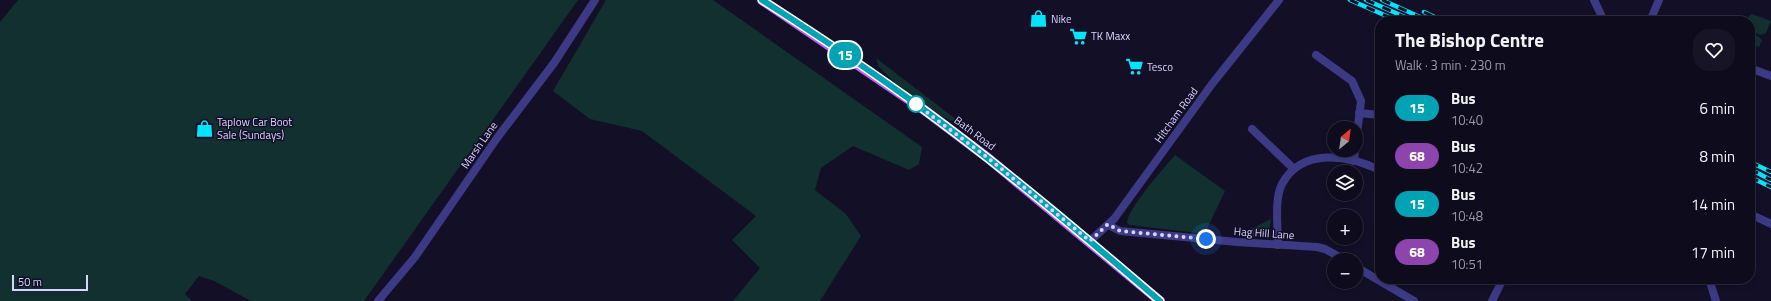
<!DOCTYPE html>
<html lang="en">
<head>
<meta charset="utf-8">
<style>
  :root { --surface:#0e0b1c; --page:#171425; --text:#f1f3f6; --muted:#9b9ba3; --line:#2e2b3b }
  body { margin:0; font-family:"Titillium Web",sans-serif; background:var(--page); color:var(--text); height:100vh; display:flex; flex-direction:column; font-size:15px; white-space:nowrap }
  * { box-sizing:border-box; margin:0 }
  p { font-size:13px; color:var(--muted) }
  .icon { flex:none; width:22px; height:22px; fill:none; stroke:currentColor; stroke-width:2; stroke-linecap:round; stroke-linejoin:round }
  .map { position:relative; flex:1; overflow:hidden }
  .panel { position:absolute; left:1375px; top:16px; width:380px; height:268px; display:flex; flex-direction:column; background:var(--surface); border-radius:16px; box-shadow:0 2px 6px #0003,0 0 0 1px var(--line) }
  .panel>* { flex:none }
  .badge { padding:0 8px; border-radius:13px; font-size:14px; line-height:26px }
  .needle { width:26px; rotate:29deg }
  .controls { position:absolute; left:1327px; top:121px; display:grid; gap:8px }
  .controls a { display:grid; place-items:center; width:36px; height:36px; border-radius:50%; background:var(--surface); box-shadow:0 2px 6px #0003,0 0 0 1px var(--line); font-size:20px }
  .scale { position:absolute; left:12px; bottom:10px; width:76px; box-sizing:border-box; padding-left:4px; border:2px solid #d9d4ff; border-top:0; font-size:11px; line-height:14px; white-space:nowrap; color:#d9d4ff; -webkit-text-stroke:3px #130f26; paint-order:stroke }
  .you { position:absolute; width:20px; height:20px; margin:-10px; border:3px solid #fff; border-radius:50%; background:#1a73e8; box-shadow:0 0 0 6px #1a73e833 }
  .map>.badge { position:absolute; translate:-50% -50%; box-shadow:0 0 0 2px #fff }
  .round { display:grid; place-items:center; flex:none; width:42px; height:42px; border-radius:16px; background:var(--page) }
  .headline { display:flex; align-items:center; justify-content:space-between; height:68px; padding:0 20px }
  h1 { font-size:19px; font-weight:700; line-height:30px }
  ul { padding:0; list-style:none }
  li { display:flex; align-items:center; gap:12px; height:48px; padding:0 20px }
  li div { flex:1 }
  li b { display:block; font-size:15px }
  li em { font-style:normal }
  li .badge { min-width:44px; font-weight:700; text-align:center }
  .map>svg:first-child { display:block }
  .green { fill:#12302f }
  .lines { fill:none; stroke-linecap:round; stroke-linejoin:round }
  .street { stroke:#3d3a85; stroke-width:8 }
  .primary { stroke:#c25bff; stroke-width:10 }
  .rail-casing { stroke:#00e5ff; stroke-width:4.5 }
  .rail { stroke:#130f26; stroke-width:3; stroke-dasharray:9; stroke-linecap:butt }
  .line-casing { stroke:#fff; stroke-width:9 }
  .line { stroke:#00a3b4; stroke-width:6 }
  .walk { stroke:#d9d4ff; stroke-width:4; stroke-dasharray:0 7.2 }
  .stop-dot { fill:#fff; stroke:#00a3b4; stroke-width:2 }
  .labels { text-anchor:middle; stroke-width:3; stroke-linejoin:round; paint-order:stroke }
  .poi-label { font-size:11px; fill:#d9d4ff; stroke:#130f26; text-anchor:start }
  .street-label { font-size:11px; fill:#d9d4ff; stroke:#130f26 }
</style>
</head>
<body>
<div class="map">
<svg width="1771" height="301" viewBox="0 0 1771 301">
  <rect width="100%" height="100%" fill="#130f26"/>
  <g class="green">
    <polygon points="18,0 578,0 364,301 251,301 214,281 199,276 185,294 192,301 0,301 0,22"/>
    <polygon points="606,0 713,0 922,147 919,164 909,170 853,146 821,168 815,190 846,214 861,236 820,301 733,301 760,268 732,240 756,216 642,131 590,119 553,91"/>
    <polygon points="1752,14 1771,21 1766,33 1761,35 1750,31 1750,21 1747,21 1749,16"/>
    <polygon points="1750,34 1759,37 1762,40 1759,47 1750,44"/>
    <polygon points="876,58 962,124 945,118 895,83 879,67"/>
    <path d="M1175 155 1225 191 1207 229V234L1129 225 1127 223C1127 209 1164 168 1175 155Z"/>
    <path d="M1271 219C1269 240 1256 237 1239 235Z"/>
  </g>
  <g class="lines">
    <g class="street">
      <polyline points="1594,0 1604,21"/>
      <polyline points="1650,21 1659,0"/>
      <polyline points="1316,55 1352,81 1361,101 1356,142"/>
      <polyline points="1750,68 1771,76"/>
      <polyline points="1359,113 1380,115"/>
      <polyline points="1252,129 1294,169"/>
      <polyline points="1354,161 1355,150"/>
      <polyline points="1750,214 1771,224"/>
      <polyline points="1108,225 1120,231 1237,242 1317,247 1325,249 1345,260"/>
      <polyline points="1090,241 1114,219 1212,84 1279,0"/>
      <path d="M1278 245C1278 229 1274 199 1282 184 1302 147 1348 155 1380 170"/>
      <polyline points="1356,267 1414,301"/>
      <polyline points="1709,279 1716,301"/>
      <polyline points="378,301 415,257 497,138 554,63 595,0"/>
      <polyline points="1492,301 1503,279"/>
    </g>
    <polyline class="primary" points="762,0 923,109 988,158 1160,301"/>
    <defs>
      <g id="rail">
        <polyline points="1350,0 1398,21"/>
        <polyline points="1366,0 1414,21"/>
        <polyline points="1382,0 1429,21"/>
        <polyline points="1424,12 1443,21"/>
        <polyline points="1750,162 1771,172"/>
        <polyline points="1750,169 1771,180"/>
        <polyline points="1750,177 1771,187"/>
      </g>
    </defs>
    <use href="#rail" class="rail-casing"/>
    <use href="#rail" class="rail"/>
  </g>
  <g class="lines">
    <defs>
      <path id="line" d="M762 0C817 35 871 71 923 109 1005 169 1083 235 1160 301"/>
    </defs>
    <use href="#line" class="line-casing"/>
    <use href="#line" class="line"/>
    <polyline class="walk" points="916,104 913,102 988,158 1090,241 1108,224 1120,231 1206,239"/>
  </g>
  <defs>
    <symbol id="shop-bare" viewBox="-9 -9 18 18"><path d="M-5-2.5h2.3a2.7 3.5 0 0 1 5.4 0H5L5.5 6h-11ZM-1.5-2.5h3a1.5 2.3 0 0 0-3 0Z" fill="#00e5ff" stroke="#130f26" stroke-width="2.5" paint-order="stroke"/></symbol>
    <symbol id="supermarket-bare" viewBox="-9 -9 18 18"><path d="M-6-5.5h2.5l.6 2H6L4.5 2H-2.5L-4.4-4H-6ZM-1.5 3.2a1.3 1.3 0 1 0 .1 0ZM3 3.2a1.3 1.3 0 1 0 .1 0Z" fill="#00e5ff" stroke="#130f26" stroke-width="2.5" paint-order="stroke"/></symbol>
  </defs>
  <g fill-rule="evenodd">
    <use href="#shop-bare" x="1026" y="6" width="25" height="25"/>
    <use href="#supermarket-bare" x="1066" y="24" width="25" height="25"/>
    <use href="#supermarket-bare" x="1122" y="54" width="25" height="25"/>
    <use href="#shop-bare" x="192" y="116" width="25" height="25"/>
  </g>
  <circle class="stop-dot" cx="916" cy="104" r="8"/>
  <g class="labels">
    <g class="poi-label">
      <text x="1051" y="23">Nike</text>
      <text x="1091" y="40">TK Maxx</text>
      <text x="1147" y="71">Tesco</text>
      <text x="217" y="126">Taplow Car Boot<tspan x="217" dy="13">Sale (Sundays)</tspan></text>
    </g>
    <g class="street-label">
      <text transform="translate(1176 115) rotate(-54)" y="4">Hitcham Road</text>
      <text transform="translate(975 133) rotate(37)" y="4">Bath Road</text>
      <text transform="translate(479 145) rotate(-55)" y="4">Marsh Lane</text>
      <text transform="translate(1264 233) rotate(4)" y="4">Hag Hill Lane</text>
    </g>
  </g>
</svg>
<div class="controls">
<a><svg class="needle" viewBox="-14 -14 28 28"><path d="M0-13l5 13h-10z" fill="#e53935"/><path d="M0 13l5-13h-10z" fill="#9b9ba3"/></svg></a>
<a><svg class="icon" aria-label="layers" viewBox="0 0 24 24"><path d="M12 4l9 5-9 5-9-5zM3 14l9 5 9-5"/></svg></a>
<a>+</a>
<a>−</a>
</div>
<div class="scale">50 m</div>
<div class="you" style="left:1206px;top:239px"></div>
<b class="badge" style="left:845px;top:55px;background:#00a3b4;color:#fff">15</b>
<section class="panel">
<div class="headline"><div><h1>The Bishop Centre</h1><p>Walk · 3 min · 230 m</p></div><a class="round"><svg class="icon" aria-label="heart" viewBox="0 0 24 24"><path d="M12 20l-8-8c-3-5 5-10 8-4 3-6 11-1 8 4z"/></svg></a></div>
<ul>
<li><span class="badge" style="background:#00a3b4;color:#fff">15</span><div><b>Bus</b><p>10:40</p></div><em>6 min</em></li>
<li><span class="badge" style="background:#8e44ad;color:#fff">68</span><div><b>Bus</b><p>10:42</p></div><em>8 min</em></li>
<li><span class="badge" style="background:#00a3b4;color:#fff">15</span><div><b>Bus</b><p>10:48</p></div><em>14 min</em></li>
<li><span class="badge" style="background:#8e44ad;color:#fff">68</span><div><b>Bus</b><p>10:51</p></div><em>17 min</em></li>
</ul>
</section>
</div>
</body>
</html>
